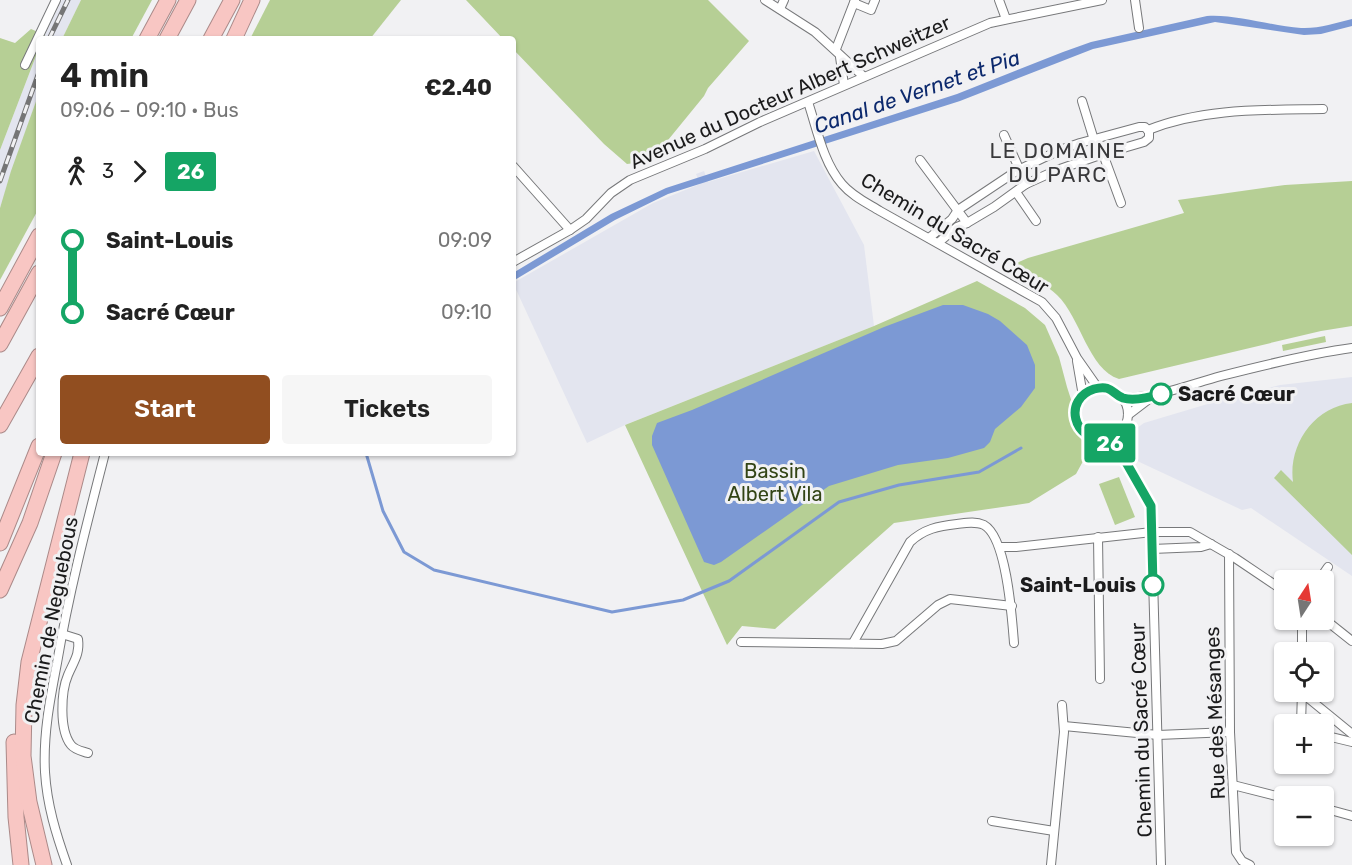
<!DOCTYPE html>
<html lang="en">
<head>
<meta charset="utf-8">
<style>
  :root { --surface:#fff; --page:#f6f6f6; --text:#222; --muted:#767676; --accent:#914e20 }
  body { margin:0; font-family:Rubik,sans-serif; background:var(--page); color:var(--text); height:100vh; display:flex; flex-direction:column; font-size:22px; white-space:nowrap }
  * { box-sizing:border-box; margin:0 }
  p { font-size:20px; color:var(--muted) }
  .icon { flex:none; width:33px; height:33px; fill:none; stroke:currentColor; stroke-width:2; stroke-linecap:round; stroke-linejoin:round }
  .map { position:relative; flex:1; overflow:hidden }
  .sheet { position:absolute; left:36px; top:36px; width:480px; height:420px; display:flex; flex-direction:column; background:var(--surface); border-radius:6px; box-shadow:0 2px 4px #0004 }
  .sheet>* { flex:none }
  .badge { padding:0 12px; border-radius:4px; font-size:21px; line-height:39px }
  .needle { width:39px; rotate:12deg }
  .fabs { position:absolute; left:1274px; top:570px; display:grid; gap:12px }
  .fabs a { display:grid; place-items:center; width:60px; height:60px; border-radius:6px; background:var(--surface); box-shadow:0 2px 4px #0004; font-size:30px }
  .map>.badge { position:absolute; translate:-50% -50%; box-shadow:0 0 0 3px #fff }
  .legs { display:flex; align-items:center; gap:9px; height:66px; padding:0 24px; font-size:20px }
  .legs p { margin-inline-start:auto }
  .headline { display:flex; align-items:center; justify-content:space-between; height:102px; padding:0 24px }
  h1 { font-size:33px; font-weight:600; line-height:45px }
  .primary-button { display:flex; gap:12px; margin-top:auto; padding:12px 24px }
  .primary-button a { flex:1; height:69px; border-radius:6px; background:var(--accent); color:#fff; font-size:24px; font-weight:600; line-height:69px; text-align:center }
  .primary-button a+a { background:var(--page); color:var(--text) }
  ul { padding:0 24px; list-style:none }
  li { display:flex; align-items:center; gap:21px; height:72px; font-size:22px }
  li i { display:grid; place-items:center; width:9px; height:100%; margin:0 8px; background:currentColor }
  li i::after { content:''; width:15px; height:15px; margin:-8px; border:4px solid; border-radius:50%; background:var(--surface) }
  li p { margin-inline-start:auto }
  li:first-child i { background:linear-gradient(#0000 50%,currentColor 0) }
  li:last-child i { background:linear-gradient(currentColor 50%,#0000 0) }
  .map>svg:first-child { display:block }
  .built { fill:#e3e5ef }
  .green { fill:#b6cf95 }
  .water { fill:#7c99d4 }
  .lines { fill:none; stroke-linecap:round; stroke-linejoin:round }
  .stream { stroke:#7c99d4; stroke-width:3 }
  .street-casing { stroke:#77787a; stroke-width:10 }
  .highway-casing { stroke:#ab8a89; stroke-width:17 }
  .street { stroke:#fff; stroke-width:8 }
  .highway { stroke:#f8c6c3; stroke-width:15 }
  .rail-casing { stroke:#757576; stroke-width:5 }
  .rail { stroke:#f1f1f3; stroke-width:3; stroke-dasharray:9; stroke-linecap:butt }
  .line-1-casing { stroke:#fff; stroke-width:14 }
  .line-1 { stroke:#15a565; stroke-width:9 }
  .stop-1-dot { fill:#fff; stroke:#15a565; stroke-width:3 }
  .labels { text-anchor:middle; stroke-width:6; stroke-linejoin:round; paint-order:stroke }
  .street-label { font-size:20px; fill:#1b1b1c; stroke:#f1f1f3 }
  .stop-label { font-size:20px; font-weight:bold; fill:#1b1b1c; stroke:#f1f1f3; text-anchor:start }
  .park-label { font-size:20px; fill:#324415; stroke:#f1f1f3 }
  .water-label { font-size:21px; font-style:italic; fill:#0c296d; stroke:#f1f1f3 }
  .neighbourhood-label { font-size:21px; letter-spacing:1.5px; fill:#39393b; stroke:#f1f1f3 }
</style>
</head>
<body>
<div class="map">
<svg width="1352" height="865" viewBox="0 0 1352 865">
  <rect width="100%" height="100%" fill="#f1f1f3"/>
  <g class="built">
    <polygon points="62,0 81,0 62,39 43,39"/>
    <polygon points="39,48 39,93 0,208 0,150"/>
    <polygon points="814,151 864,245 874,326 625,425 587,443 513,283 653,203 700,184 696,174 704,171 708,182"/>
    <polygon points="1352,377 1352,576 1251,508 1242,510 1133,459 1134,430 1144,423 1231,397 1280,385"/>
  </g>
  <g class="green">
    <polygon points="81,0 152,0 131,39 62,39"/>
    <polygon points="270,0 401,0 370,39 250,39"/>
    <polygon points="466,0 708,0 749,41 708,88 704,96 664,145 643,162 627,164 604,144 513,49 513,39 503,39"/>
    <polygon points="31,29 45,35 43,39 39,39 39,48 0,150 0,38 15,43"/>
    <polygon points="39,93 39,208 0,280 0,208 11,171"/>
    <path d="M1352 181V326L1321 331 1119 379C1088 369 1081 318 1057 295 1045 283 1025 275 1010 266L1028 258 1184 213 1178 200 1285 185Z"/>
    <polygon points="977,281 1025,308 1045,325 1059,357 1067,387 1088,452 1076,474 1029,503 894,523 775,629 742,626 727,645 625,425 874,326"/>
    <polygon points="1325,336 1326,342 1283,351 1282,345"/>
    <path d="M1352 403V555L1274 478 1281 470 1293 482C1288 445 1314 407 1352 403Z"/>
    <polygon points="1119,477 1135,517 1115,525 1099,484"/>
  </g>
  <g class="water">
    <path d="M1207 16C1236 14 1271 26 1301 28 1318 29 1335 23 1352 19V26L1321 34 1304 35 1215 22 1093 49 960 101 668 194 615 220 513 281V273L611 214 666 188 957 94 1063 52 1091 42Z"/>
    <polygon points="943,305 963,305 988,314 1000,321 1027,345 1035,365 1035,388 1021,407 995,429 990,442 984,448 948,458 898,465 829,486 721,562 714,565 704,562 652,445 652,436 657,423 692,410 884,327"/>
  </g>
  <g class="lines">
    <polyline class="stream" points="366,453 383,511 404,552 434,570 612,612 683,600 729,581 839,502 899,485 979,472 1021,448"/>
    <defs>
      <g id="street">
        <polyline points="765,0 815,32 863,76"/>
        <polyline points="999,0 1006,19"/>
        <polyline points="1135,0 1139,28"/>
        <polyline points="854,3 871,10 875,0"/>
        <polyline points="780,9 784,0"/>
        <polyline points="836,49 855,0"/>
        <polyline points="840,57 844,85"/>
        <polyline points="25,65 56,0"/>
        <polyline points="1082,101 1094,140 1103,154 1121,203"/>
        <path d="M808 102C817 129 823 162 842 184 852 196 867 203 880 211L1042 302 1056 318 1077 358 1098 388"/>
        <path d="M1148 130C1203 108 1265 110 1323 109"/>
        <polyline points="1004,135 1026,184"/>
        <polyline points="920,160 967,223"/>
        <polyline points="513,166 570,230"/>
        <polyline points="1016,192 1036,221"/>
        <polyline points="929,238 952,219 958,210 1018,170 1060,150 1080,143 1139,127 1145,127 1149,132 1149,138 1144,142 1103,154 1057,170 1026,184 994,207 967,223 957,227 938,243"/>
        <polyline points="513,262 570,230 586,219 611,193 630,180 705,149 760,122 990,23 1102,0"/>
        <polyline points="1077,361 1083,396"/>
        <circle cx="1102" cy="414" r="26"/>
        <path d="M1123 398C1157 398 1188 385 1221 376 1264 365 1308 354 1352 348"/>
        <polyline points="1128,415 1149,399"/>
        <polyline points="1107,440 1123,457 1151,506 1161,865"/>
        <polyline points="1098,537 1100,679"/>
        <polyline points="1000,547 1016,547 1152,532 1190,532 1235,558 1284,591"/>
        <polyline points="1152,549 1201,547 1211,544"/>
        <polyline points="1229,554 1230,732 1236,852 1242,861 1250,865"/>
        <polyline points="1319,580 1328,567"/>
        <polyline points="1323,618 1352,641"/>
        <polyline points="1302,620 1302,652"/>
        <path d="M62 634 78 639C80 654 74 661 68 675 61 691 59 730 71 745 75 750 82 751 88 753"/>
        <polyline points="741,642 882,644 896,641 938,605 950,599 1012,606"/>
        <path d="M853 643 910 542C924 529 938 526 957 524 966 523 975 521 984 525 1007 538 1012 618 1014 643"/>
        <polyline points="1302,693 1352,734"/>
        <polyline points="1301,724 1302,692"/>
        <polyline points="1064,726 1158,735 1230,732"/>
        <polyline points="1323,735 1352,742"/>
        <polyline points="1233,785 1284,798"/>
        <polyline points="1323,808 1352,816"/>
        <polyline points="992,821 1054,831"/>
        <path d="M67 865C56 834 47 805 45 772 43 735 50 699 57 663 69 592 87 523 105 453"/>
        <polyline points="1051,865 1064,732 1062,705"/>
      </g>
      <g id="highway">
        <polyline points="147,39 168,0"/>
        <polyline points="167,39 188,0"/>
        <polyline points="211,39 232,0"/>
        <polyline points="234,39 252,0"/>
        <polyline points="0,308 39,236"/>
        <polyline points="0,344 39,273"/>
        <polyline points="0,425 39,356"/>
        <polyline points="0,543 39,446"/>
        <polyline points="0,590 30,523 54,453"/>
        <polyline points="14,742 16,817 21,865"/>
        <polyline points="44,865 29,802 23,756 24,705 29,662 82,453"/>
      </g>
    </defs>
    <use href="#street" class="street-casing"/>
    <use href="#highway" class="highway-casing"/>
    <use href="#street" class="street"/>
    <use href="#highway" class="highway"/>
    <defs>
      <g id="rail">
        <polyline points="49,39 68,0"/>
        <polyline points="0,181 39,72"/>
      </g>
    </defs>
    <use href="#rail" class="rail-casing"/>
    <use href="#rail" class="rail"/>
  </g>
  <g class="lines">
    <defs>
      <path id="line-1" d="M1153 585 1151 506 1123 457 1107 440C1072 441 1063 399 1094 389 1112 384 1112 394 1123 398 1133 401 1151 397 1161 394"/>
    </defs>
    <use href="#line-1" class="line-1-casing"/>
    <use href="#line-1" class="line-1"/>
  </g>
  <g class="stop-1-dot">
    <circle cx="1161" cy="394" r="10"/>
    <circle cx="1153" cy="585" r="10"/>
  </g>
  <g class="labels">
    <g class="street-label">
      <text transform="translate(790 92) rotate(-24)" y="7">Avenue du Docteur Albert Schweitzer</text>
      <text transform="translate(955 233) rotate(31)" y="7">Chemin du Sacré Cœur</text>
      <text transform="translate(51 620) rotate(-79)" y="7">Chemin de Neguebous</text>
      <text transform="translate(1215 713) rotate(-92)" y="7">Rue des Mésanges</text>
      <text transform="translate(1141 730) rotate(-92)" y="7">Chemin du Sacré Cœur</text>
    </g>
    <g class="stop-label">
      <text x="1178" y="401">Sacré Cœur</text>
      <text x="1136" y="592" text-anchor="end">Saint-Louis</text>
    </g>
    <g class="park-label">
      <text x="775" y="478">Bassin<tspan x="775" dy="23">Albert Vila</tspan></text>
    </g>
    <g class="water-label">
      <text transform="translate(917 92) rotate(-19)" y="7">Canal de Vernet et Pia</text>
    </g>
    <g class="neighbourhood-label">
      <text x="1058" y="158">LE DOMAINE<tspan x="1058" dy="24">DU PARC</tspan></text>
    </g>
  </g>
</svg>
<div class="fabs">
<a><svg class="needle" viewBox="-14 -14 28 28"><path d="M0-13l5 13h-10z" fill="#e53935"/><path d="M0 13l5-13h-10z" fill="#767676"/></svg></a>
<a><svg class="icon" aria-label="locate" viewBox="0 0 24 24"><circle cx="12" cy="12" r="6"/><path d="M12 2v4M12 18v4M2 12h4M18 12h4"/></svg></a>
<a>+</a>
<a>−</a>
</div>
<b class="badge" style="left:1110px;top:443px;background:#15a565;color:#fff">26</b>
<section class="sheet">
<div class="headline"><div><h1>4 min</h1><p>09:06 – 09:10 · Bus</p></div><b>€2.40</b></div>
<div class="legs"><svg class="icon" aria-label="walk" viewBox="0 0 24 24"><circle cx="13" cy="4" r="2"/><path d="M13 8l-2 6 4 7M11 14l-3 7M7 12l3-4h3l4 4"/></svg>3<svg class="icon" aria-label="forward" viewBox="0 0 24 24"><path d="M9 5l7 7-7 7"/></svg><b class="badge" style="background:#15a565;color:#fff">26</b></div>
<ul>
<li><i style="color:#15a565"></i><b>Saint-Louis</b><p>09:09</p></li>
<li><i style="color:#15a565"></i><b>Sacré Cœur</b><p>09:10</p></li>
</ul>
<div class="primary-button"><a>Start</a><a>Tickets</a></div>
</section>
</div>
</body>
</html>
